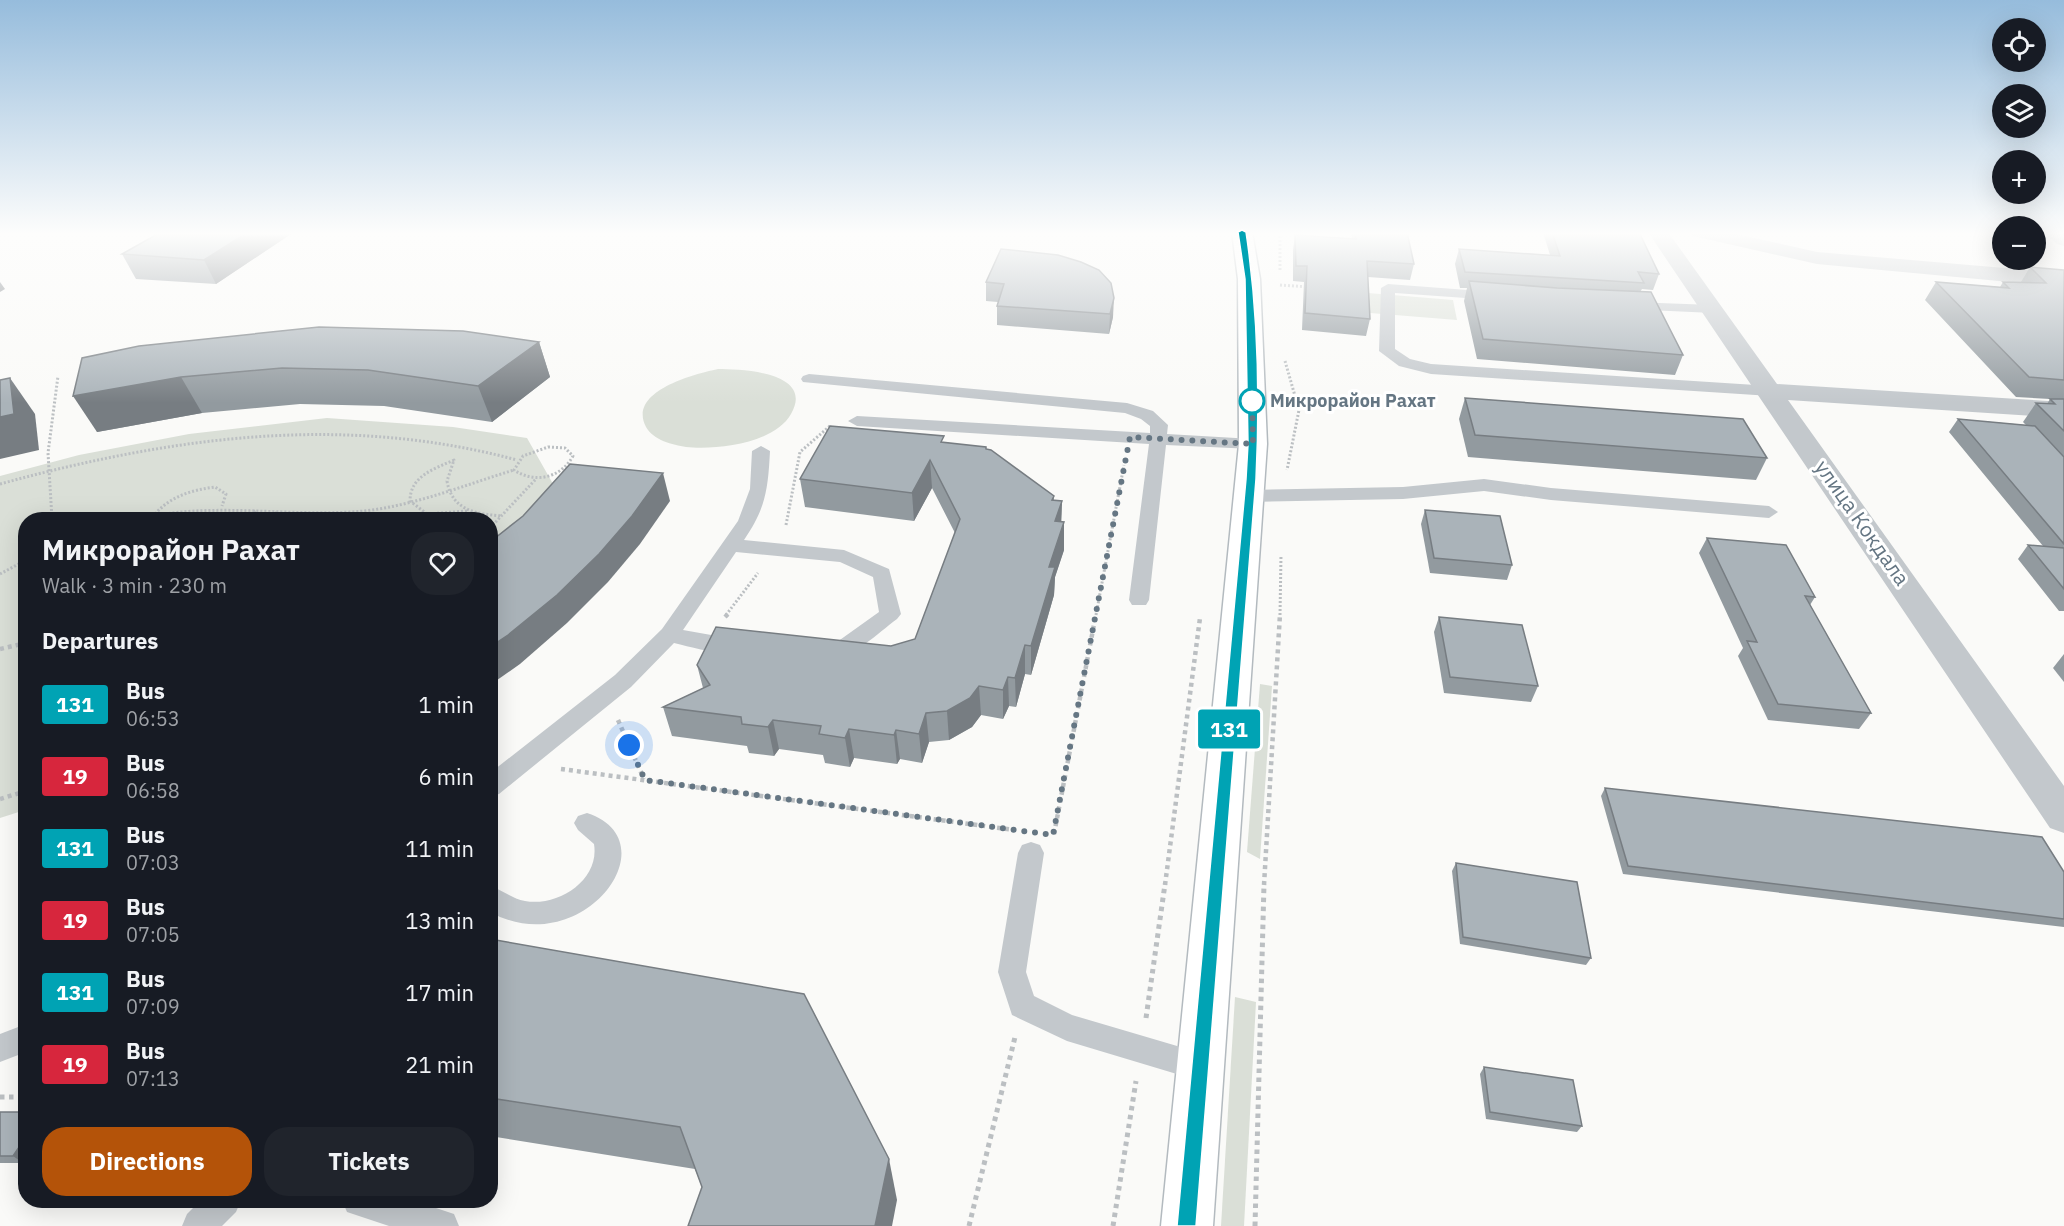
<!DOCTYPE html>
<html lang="en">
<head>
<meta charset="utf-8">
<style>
  :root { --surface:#171b24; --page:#20242c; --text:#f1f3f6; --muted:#9ea1a6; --accent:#b45309 }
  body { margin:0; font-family:"IBM Plex Sans",sans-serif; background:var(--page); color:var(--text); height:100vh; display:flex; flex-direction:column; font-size:22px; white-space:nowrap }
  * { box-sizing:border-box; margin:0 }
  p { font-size:20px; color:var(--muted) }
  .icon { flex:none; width:33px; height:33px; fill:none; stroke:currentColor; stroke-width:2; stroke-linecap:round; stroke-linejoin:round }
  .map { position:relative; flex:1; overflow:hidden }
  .sheet { position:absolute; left:18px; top:512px; width:480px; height:696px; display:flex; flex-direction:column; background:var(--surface); border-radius:24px; box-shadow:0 6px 24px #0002 }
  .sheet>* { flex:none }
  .badge { padding:0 12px; border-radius:4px; font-size:21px; line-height:39px }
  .controls { position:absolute; left:1992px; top:18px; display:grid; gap:12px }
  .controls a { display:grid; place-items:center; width:54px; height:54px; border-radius:50%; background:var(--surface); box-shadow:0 6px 24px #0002; font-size:30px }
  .you { position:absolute; width:30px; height:30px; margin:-15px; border:4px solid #fff; border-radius:50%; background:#1a73e8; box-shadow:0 0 0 9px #1a73e833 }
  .map>.badge { position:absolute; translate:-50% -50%; box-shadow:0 0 0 3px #fff }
  h2 { padding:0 24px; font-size:22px; line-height:54px }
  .round { display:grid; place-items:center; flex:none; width:63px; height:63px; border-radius:24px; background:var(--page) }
  .head { display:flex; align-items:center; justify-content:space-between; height:102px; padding:0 24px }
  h1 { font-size:28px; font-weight:800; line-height:45px }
  .primary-button { display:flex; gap:12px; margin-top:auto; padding:12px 24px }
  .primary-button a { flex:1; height:69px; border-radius:24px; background:var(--accent); color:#fff; font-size:24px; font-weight:800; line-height:69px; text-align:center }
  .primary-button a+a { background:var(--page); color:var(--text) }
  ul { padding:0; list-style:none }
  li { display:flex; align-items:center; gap:18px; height:72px; padding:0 24px }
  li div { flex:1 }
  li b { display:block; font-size:22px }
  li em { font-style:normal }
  li .badge { min-width:66px; font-weight:700; text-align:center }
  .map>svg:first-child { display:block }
  .green { fill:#dadfd7 }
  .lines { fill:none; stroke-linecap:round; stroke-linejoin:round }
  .secondary-casing { stroke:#b3babf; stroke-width:3 }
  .path-far2 { stroke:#bbbfc2; stroke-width:3; stroke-dasharray:2 2; stroke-linecap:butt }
  .path-far1 { stroke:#bbbfc2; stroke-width:4.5; stroke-dasharray:4 4; stroke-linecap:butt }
  .path { stroke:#bbbfc2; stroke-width:5; stroke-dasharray:4.5 4.5; stroke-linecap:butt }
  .lane { fill:#c3c8cc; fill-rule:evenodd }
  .street { fill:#c3c8cc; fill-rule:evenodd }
  .secondary { fill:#fff; fill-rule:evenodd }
  .wall { fill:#929a9f }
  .shaded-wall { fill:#777d82 }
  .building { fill:#aab3b9; stroke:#777d82; stroke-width:1.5 }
  .line { fill:#00a3b4; stroke:#fff; stroke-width:1.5 }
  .walk { stroke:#657683; stroke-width:6; stroke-dasharray:0 10.8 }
  .stop-dot { fill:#fff; stroke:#00a3b4; stroke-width:3 }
  .labels { text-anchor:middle; stroke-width:6; stroke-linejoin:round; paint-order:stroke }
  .far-stop-label { font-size:18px; font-weight:bold; fill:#657683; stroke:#fff; text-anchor:start }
  .street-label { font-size:21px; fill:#657683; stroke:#fff }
</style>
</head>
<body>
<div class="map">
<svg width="2064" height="1226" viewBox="0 0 2064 1226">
  <rect width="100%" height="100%" fill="#fafaf8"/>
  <g class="green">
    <polygon points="1368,293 1453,300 1457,320 1370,313"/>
    <path d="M718 369C742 369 815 372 791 414 774 444 716 450 686 447 673 445 653 440 646 427 627 391 695 374 718 369Z"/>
    <polygon points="327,418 453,427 527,438 557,491 491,556 490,519 26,519 25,810 0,818 0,476 79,455 189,434"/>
    <polygon points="1260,684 1272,686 1260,859 1247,852"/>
    <polygon points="1235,997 1256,1002 1244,1226 1221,1226"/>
  </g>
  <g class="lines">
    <defs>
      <polygon id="secondary" points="1232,232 1252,232 1260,279 1267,444 1213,1226 1161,1226 1239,444 1238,279"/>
    </defs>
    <use href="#secondary" class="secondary-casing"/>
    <g class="path-far2">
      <polyline points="1280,232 1280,270"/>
      <polyline points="1280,285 1309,287"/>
      <polyline points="1285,361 1299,410 1287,470"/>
      <path d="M548 447 565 448 573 456C561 478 535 484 514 470L523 456Z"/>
      <path d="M0 484C172 437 342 413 517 460"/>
      <path d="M467 511 427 514 410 501C410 476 434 469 454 460L447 481C452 511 477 514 502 516"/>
      <path d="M155 514C171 496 192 490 215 487L226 494 222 506"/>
      <polyline points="52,519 48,453 58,376"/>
      <path d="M137 519C209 502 278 516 351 512 407 509 461 486 514 470"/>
      <polyline points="244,519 256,510"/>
      <polyline points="271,519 277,512"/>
      <polyline points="327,519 330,513"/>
      <polyline points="786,525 800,452 831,425"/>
      <polyline points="490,528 536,479"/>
      <polyline points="0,574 26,560"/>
      <polyline points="726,615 758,573"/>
      <polyline points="1096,615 1124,465"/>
      <polyline points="1280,615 1281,555"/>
    </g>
    <g class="path-far1">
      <polyline points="725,617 728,614"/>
      <polyline points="0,649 26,643"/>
      <polyline points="618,720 644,779"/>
      <polyline points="561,769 1014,830"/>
      <polyline points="0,799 26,791"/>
      <polyline points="1054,834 1096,614"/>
      <polyline points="1165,885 1200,618"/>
      <polyline points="1264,885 1280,614"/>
    </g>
    <g class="path">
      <polyline points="25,1009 26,997"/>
      <polyline points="1146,1018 1165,884"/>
      <polyline points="0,1097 26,1097"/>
      <polyline points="969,1226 1015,1037"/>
      <polyline points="1113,1226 1136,1081"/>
      <polyline points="1255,1226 1264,884"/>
    </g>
    <g class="lane">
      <polygon points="1388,284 1494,292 1501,296 1494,300 1395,293 1395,349 1410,359 1431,364 1771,386 1779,391 1771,396 1431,374 1399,366 1379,351 1381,288"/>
      <polygon points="1632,302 1713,305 1720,309 1713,313 1627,309 1625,306"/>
      <polygon points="809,374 1127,403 1153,411 1168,425 1167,434 1253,439 1262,444 1253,449 1166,445 1149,600 1146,605 1132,605 1129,600 1149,444 857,426 848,421 857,416 1150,433 1150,426 1141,419 1125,413 803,382 801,379 803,376"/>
      <path d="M761 446 770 451C768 489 766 508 744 540L844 550 889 569 901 614 897 619C874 636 849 664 817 655L814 650 817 645 837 642 879 612 873 577 840 562 736 552 683 630 745 641 748 646 745 651C724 657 695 648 674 643L631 687 499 794 490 796V773L615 675 662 629 738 521 750 489 752 451Z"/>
      <polygon points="1484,479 1551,488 1769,506 1778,512 1769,518 1551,500 1484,491 1403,499 1250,502 1241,496 1250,490 1403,487"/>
      <path d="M587 813C673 841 582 963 490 912V886C503 890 512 899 525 901 558 907 600 880 594 844L578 830 574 823 578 816Z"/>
      <polygon points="1031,842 1040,845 1044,853 1026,972 1034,996 1072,1015 1211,1056 1215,1066 1211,1076 1200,1081 1067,1041 1012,1015 998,972 1018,853 1022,845"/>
      <polygon points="26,1024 26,1052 0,1062 0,1034"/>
      <polygon points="201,1200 241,1200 236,1212 222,1226 182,1226 187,1214"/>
      <polygon points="342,1200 412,1200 454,1214 459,1226 389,1226 347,1212"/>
    </g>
    <g class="street">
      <polygon points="1648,232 1668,232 1777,384 2064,402 2064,418 1788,400 2064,786 2064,833 2050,828"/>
      <polygon points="1690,232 1727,232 1817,252 2064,273 2064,287 1817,264 1693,236"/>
      <polygon points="2044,232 2064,232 2064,246 2057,244"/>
    </g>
    <use href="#secondary" class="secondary"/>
  </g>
  <g class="wall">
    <polygon points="161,232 294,232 216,284 136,279 122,254"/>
    <polygon points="1351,232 1407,232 1414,264 1410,280 1368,277 1370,319 1366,336 1302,330 1304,282 1293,281 1293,250 1295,235 1352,239"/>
    <polygon points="1543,232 1639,232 1659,274 1653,290 1642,289 1640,292 1683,355 1675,375 1477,359 1464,301 1467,288 1460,288 1455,264 1459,249 1550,255"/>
    <polygon points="1058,255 1113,317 1109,334 997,325 997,306 998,302 986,301 986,282"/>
    <polygon points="2030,267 2064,270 2064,611 2059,611 2018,559 2028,545 2043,546 1949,432 1958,419 2026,425 2023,422 2036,403 2047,404 2050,399 2016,397 1925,300 1936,282 2000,287 2003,282 2021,282"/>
    <polygon points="539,342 550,377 492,422 384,406 300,404 202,413 97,432 82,358"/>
    <polygon points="1465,398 1767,458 1756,480 1468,457 1459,419"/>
    <polygon points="945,443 986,447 986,449 1054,496 1054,500 1062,501 1061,522 1064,550 1055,577 1054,595 1031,675 1025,674 1016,707 1009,706 1003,719 981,715 972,727 949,740 929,742 922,763 900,759 897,764 854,758 850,767 825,763 823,755 779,749 774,756 749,753 747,746 672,736 663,707 703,688 697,665 891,646 915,639 955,533 932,488 914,521 805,507 800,479"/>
    <polygon points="1425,510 1512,565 1507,580 1430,573 1421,524"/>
    <polygon points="1707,538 1815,597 1810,605 1871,713 1859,729 1768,720 1738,656 1743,648 1699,553"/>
    <polygon points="1439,617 1538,686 1531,702 1444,693 1434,632"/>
    <polygon points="2064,654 2064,682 2053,668"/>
    <polygon points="1605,788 2064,872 2064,927 1623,874 1601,796"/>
    <polygon points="1456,863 1591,958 1586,965 1460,944 1452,871"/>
    <polygon points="490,939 897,1200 702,1187 695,1169 490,1136"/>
    <polygon points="1484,1067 1582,1126 1577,1132 1486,1119 1480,1074"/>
    <polygon points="0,1112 26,1112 26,1158 23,1163 0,1163"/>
  </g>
  <g class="shaded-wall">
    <polygon points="248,232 294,232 216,284 204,260"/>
    <polygon points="0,282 5,289 0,292"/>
    <polygon points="1114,298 1113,317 1109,334 1110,314"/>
    <polygon points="539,342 550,377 492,422 478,386"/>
    <polygon points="181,377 202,413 97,432 73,396"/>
    <polygon points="10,378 35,414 39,450 0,459 0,417"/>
    <polygon points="930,460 932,488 914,521 912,493"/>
    <polygon points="663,473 670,501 640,544 608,582 567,623 520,664 490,685 490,647"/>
    <polygon points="1062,501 1061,529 1055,521"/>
    <polygon points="1064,522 1064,550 1055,577 1054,595 1031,675 1031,646 1049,567"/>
    <polygon points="1025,645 1025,674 1016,707 1015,678"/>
    <polygon points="1008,677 1009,706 1003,719 1003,690"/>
    <polygon points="979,686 981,715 972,727 949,740 947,711"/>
    <polygon points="926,713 929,742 922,763 919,734"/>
    <polygon points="773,720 779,749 774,756 768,727"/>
    <polygon points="849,729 854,758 850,767 845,738"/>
    <polygon points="896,730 900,759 897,764 894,735"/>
    <polygon points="26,1137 26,1158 23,1163 13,1156"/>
    <polygon points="889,1159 897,1200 892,1226 875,1226"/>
  </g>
  <g class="building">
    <polygon points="161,232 248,232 204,260 122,254"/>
    <polygon points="1355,232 1407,232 1414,264 1367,261 1370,319 1305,313 1307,266 1296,266 1295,235 1356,239"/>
    <polygon points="1552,232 1639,232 1659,274 1638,272 1644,283 1465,272 1459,249 1560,256"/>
    <polygon points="1001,249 1058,255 1081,262 1099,270 1111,283 1114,298 1110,314 997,306 1004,284 986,282"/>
    <polygon points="2030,267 2064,270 2064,380 2029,377 1936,282 2009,288 2003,282 2046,283"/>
    <polygon points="1469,281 1557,288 1651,292 1683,355 1483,339"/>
    <polygon points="319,327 463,331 539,342 478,386 368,370 282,368 181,377 73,396 82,358 139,346"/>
    <polygon points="10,378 14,414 0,417 0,380"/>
    <polygon points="1465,398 1743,419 1767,458 1475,435"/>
    <polygon points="2050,399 2064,399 2064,431 2036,403 2055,404"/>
    <polygon points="1958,419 2035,426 2064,457 2064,544"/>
    <polygon points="830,426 944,436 941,442 986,447 986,449 991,450 1054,496 1052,500 1062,501 1055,521 1064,522 1049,567 1055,567 1031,646 1025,645 1015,678 1008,677 1003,690 979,686 970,698 947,711 926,713 919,734 896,730 894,735 849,729 845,738 819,734 821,726 773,720 768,727 742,724 741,717 663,707 710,685 697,665 716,627 891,646 915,639 960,519 930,460 912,493 800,479"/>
    <polygon points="570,464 663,473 632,516 599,554 557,595 508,635 490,647 490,542 523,516"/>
    <polygon points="1425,510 1500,516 1512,565 1434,558"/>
    <polygon points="1707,538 1786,545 1815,597 1805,596 1871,713 1778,704 1747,641 1757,642"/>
    <polygon points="2028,545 2064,548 2064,589"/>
    <polygon points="1439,617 1522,625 1538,686 1450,677"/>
    <polygon points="1605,788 2042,837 2064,872 2064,919 1628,866"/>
    <polygon points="1456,863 1577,882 1591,958 1463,937"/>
    <polygon points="490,939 804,994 889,1159 875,1226 688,1226 702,1187 680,1127 490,1098"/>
    <polygon points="1484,1067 1573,1080 1582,1126 1490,1112"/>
    <polygon points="0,1112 26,1112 26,1137 13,1156 0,1156"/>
  </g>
  <linearGradient id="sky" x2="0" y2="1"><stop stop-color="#96bcdc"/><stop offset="0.58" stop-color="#fdfdfc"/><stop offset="1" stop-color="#fdfdfc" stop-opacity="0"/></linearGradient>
  <rect width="2064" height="403" fill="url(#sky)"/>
  <path class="line" d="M1242 230 1246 232C1258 312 1260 397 1256 479L1196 1226H1177L1246 479 1248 444 1245 279 1238 232Z"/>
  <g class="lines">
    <polyline class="walk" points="629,745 645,780 1053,835 1130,437 1253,444 1252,397 1252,401"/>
  </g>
  <circle class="stop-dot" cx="1252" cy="401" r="12"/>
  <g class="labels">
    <g class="far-stop-label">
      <text x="1270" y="407">Микрорайон Рахат</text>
    </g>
    <g class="street-label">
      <text transform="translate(1862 523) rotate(55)" y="7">улица Кокдала</text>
    </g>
  </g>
</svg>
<div class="controls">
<a><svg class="icon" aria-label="locate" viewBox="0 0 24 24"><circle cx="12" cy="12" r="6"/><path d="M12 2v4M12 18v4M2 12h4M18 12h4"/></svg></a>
<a><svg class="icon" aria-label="layers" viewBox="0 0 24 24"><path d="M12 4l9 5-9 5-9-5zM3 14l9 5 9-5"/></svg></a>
<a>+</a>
<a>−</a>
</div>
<div class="you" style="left:629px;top:745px"></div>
<b class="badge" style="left:1229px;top:729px;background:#00a3b4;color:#fff">131</b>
<section class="sheet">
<div class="head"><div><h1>Микрорайон Рахат</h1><p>Walk · 3 min · 230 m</p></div><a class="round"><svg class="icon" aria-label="heart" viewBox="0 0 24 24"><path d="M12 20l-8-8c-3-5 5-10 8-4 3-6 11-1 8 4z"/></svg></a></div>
<h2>Departures</h2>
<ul>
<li><span class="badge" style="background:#00a3b4;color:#fff">131</span><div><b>Bus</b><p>06:53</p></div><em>1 min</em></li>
<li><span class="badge" style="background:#d7263d;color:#fff">19</span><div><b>Bus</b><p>06:58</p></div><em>6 min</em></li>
<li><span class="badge" style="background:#00a3b4;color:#fff">131</span><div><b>Bus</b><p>07:03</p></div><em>11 min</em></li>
<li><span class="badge" style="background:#d7263d;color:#fff">19</span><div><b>Bus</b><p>07:05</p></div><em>13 min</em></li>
<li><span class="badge" style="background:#00a3b4;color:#fff">131</span><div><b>Bus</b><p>07:09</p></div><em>17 min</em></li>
<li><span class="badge" style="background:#d7263d;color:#fff">19</span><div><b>Bus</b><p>07:13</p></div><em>21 min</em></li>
</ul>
<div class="primary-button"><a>Directions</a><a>Tickets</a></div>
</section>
</div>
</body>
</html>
